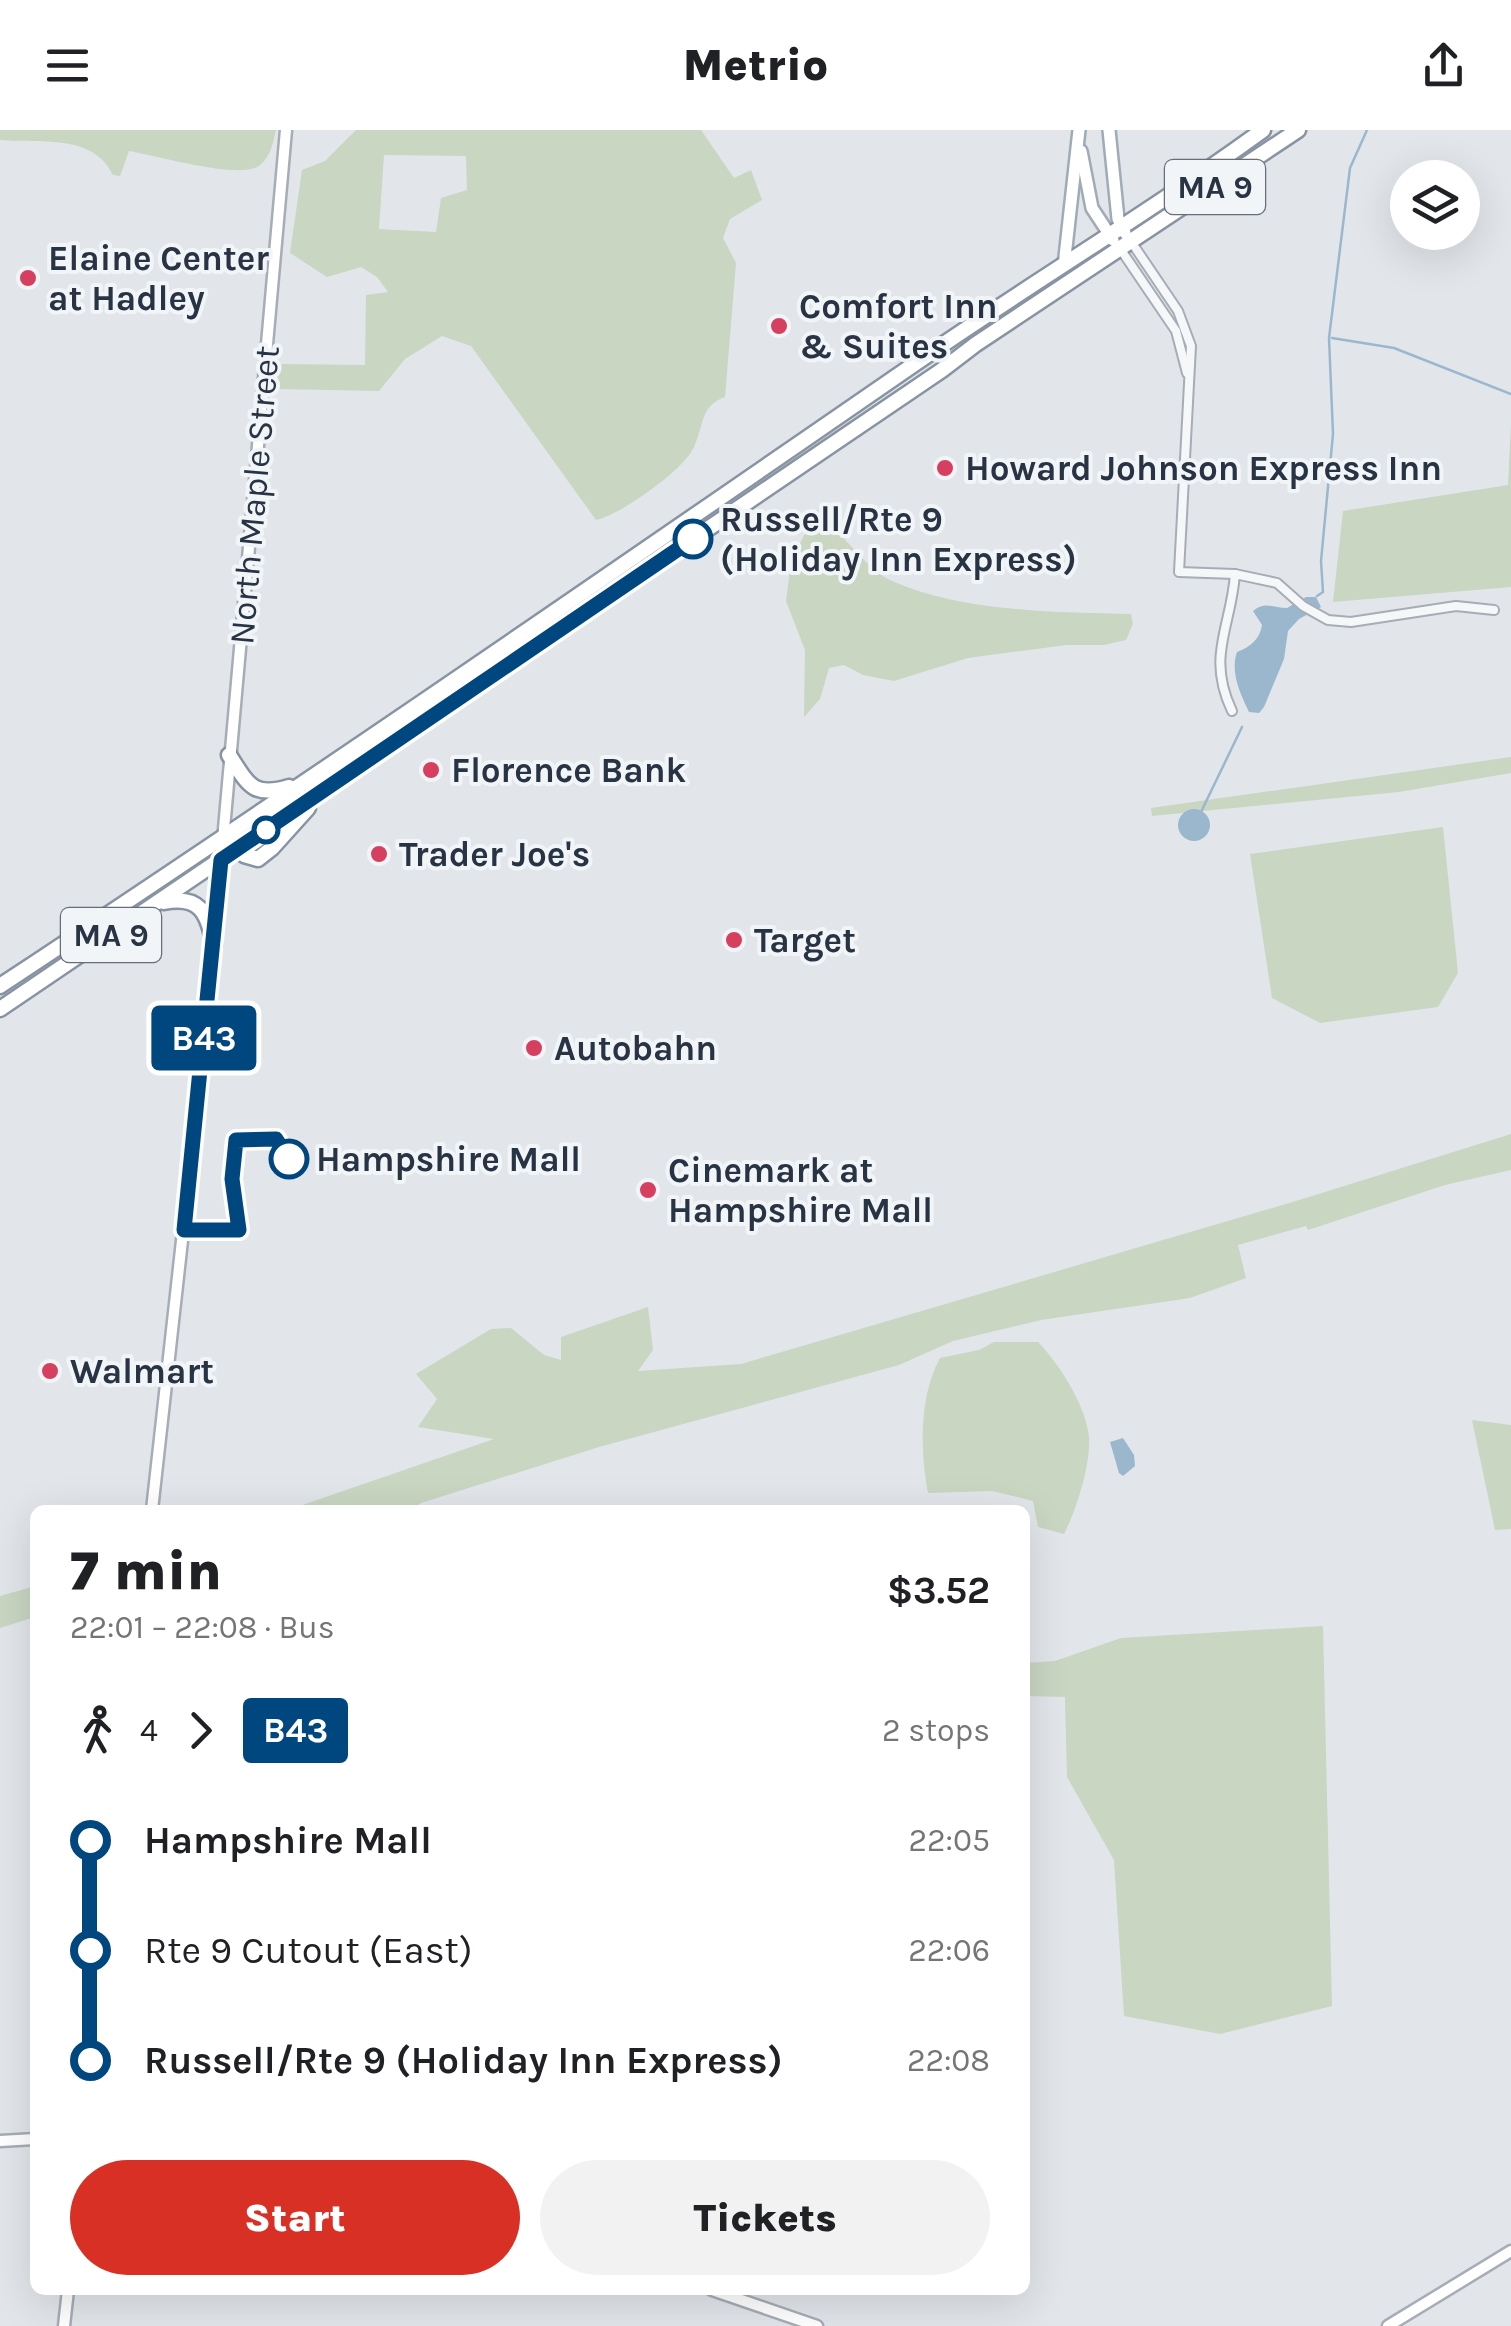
<!DOCTYPE html>
<html lang="en">
<head>
<meta charset="utf-8">
<style>
  :root { --surface:#fff; --page:#f2f2f2; --text:#202124; --muted:#757577; --accent:#d93025 }
  body { margin:0; font-family:Karla,sans-serif; background:var(--page); color:var(--text); height:100vh; display:flex; flex-direction:column; font-size:38px; white-space:nowrap }
  * { box-sizing:border-box; margin:0 }
  p { font-size:32px; color:var(--muted) }
  .icon { flex:none; width:55px; height:55px; fill:none; stroke:currentColor; stroke-width:2; stroke-linecap:round; stroke-linejoin:round }
  .map { position:relative; flex:1; overflow:hidden }
  .drawer { position:absolute; left:30px; top:1375px; width:1000px; height:790px; display:flex; flex-direction:column; background:var(--surface); border-radius:15px; box-shadow:0 10px 40px #0002 }
  .drawer>* { flex:none }
  .badge { padding:0 20px; border-radius:8px; font-size:35px; line-height:65px }
  .tools { position:absolute; left:1390px; top:30px; display:grid; gap:20px }
  .tools a { display:grid; place-items:center; width:90px; height:90px; border-radius:50%; background:var(--surface); box-shadow:0 10px 40px #0002; font-size:50px }
  .map>.badge { position:absolute; translate:-50% -50%; box-shadow:0 0 0 5px #fff }
  .legs { display:flex; align-items:center; gap:15px; height:110px; padding:0 40px; font-size:32px }
  .legs p { margin-inline-start:auto }
  .headline { display:flex; align-items:center; justify-content:space-between; height:170px; padding:0 40px }
  h1 { font-size:55px; font-weight:800; line-height:75px }
  .button { display:flex; gap:20px; margin-top:auto; padding:20px 40px }
  .button a { flex:1; height:115px; border-radius:60px; background:var(--accent); color:#fff; font-size:40px; font-weight:800; line-height:115px; text-align:center }
  .button a+a { background:var(--page); color:var(--text) }
  ul { padding:0 40px; list-style:none }
  li { display:flex; align-items:center; gap:35px; height:110px; font-size:38px }
  li i { display:grid; place-items:center; width:15px; height:100%; margin:0 12px; background:currentColor }
  li i::after { content:''; width:25px; height:25px; margin:-12px; border:8px solid; border-radius:50%; background:var(--surface) }
  li p { margin-inline-start:auto }
  li:first-child i { background:linear-gradient(#0000 50%,currentColor 0) }
  li:last-child i { background:linear-gradient(currentColor 50%,#0000 0) }
  header { display:flex; justify-content:space-between; align-items:center; height:130px; padding:0 40px; background:var(--surface); font-size:45px; font-weight:800 }
  .map>svg:first-child { display:block }
  .green { fill:#c8d6c2; fill-rule:evenodd }
  .water { fill:#9bb7cd }
  .lines { fill:none; stroke-linecap:round; stroke-linejoin:round }
  .stream { stroke:#9bb7cd; stroke-width:2.5 }
  .street-casing { stroke:#a6adb6; stroke-width:12 }
  .secondary-casing { stroke:#a6adb6; stroke-width:15 }
  .primary-casing { stroke:#a0abb8; stroke-width:16 }
  .highway-casing { stroke:#8894a3; stroke-width:19 }
  .street { stroke:#f5f7f9; stroke-width:8 }
  .secondary { stroke:#fff; stroke-width:10 }
  .primary { stroke:#fff; stroke-width:11 }
  .highway { stroke:#fff; stroke-width:14 }
  .line-1-casing { stroke:#fff; stroke-width:22 }
  .line-1 { stroke:#00467f; stroke-width:15 }
  .poi-dot { fill:#d73f61; stroke:#f2f5f8; stroke-width:4 }
  .stop-1-dot { fill:#fff; stroke:#00467f; stroke-width:5 }
  .labels { text-anchor:middle; stroke-width:8; stroke-linejoin:round; paint-order:stroke }
  .shield { fill:#f2f5f8; stroke:#656e7a; stroke-width:2.5 }
  .shield-label { font-size:32px; font-weight:bold; fill:#283444 }
  .poi-label { font-size:35px; font-weight:bold; fill:#283444; stroke:#f2f5f8; text-anchor:start }
  .street-label { font-size:35px; fill:#283444; stroke:#f2f5f8 }
  .stop-label { font-size:35px; font-weight:bold; fill:#283444; stroke:#f2f5f8; text-anchor:start }
</style>
</head>
<body>
<header><svg class="icon" aria-label="menu" viewBox="0 0 24 24"><path d="M4 6h16M4 12h16M4 18h16"/></svg>Metrio<svg class="icon" aria-label="share" viewBox="0 0 24 24"><path d="M12 15V3M7 8l5-5 5 5M5 13v7h14v-7"/></svg></header>
<div class="map">
<svg width="1511" height="2196" viewBox="0 0 1511 2196">
  <rect width="100%" height="100%" fill="#e2e6eb"/>
  <g class="green">
    <path d="M0 0H276C273 13 271 26 260 35 242 51 155 25 129 21L120 46 113 45C92 2 38 14 0 10Z"/>
    <path d="M356 0H701L734 48 751 40 762 70 730 89 723 108 736 133 725 267C699 276 704 298 693 319 682 341 620 385 596 390L471 216 442 206 405 229 379 261 277 259 278 234 365 235 366 165 388 162 377 147 361 137 327 147 290 123 302 40 325 31ZM384 25 466 26 467 60 441 68 436 102 379 99Z"/>
    <polygon points="1511,293 1511,457 1333,472 1343,381 1508,355"/>
    <path d="M817 379C833 395 870 441 888 449 957 482 1056 482 1131 484L1133 494 1126 510 1104 515H1066L968 528 894 551 863 545 844 535 829 538 820 569 804 587 805 520 786 471 791 432Z"/>
    <polygon points="1511,627 1511,643 1399,662 1152,686 1151,678"/>
    <polygon points="1443,697 1458,843 1438,877 1320,893 1272,868 1250,724"/>
    <polygon points="1511,1004 1511,1040 1445,1055 1308,1100 1306,1096 1238,1115 1246,1148 1190,1168 1041,1190 953,1211 899,1235 599,1317 421,1373 411,1380 288,1380 494,1309 418,1297 437,1269 416,1244 491,1199 511,1198 544,1225 561,1230 561,1207 648,1177 653,1220 638,1241 741,1234 1296,1071"/>
    <path d="M994 1212H1038C1059 1234 1086 1275 1089 1307 1091 1334 1076 1381 1064 1404L1038 1397 1033 1371 992 1361 928 1363C920 1321 919 1266 940 1228L979 1220Z"/>
    <polygon points="1472,1290 1511,1295 1511,1399 1495,1400"/>
    <polygon points="35,1456 35,1487 0,1498 0,1466"/>
    <polygon points="1323,1496 1332,1876 1220,1904 1124,1886 1114,1730 1067,1647 1065,1567 1025,1566 1025,1533 1055,1531 1121,1508"/>
  </g>
  <g class="water">
    <path d="M1306 467H1316L1321 477 1299 489 1288 501 1284 529 1264 577 1259 583 1249 582C1240 563 1230 542 1237 522 1250 517 1260 509 1262 495L1253 481C1266 471 1272 478 1287 478Z"/>
    <circle cx="1194" cy="695" r="16"/>
    <polygon points="1123,1308 1134,1325 1135,1336 1123,1346 1119,1343 1110,1312"/>
  </g>
  <g class="lines">
    <g class="stream">
      <polyline points="1332,208 1394,218 1511,264"/>
      <polyline points="1317,466 1323,462 1321,431 1333,304 1329,208 1350,38 1367,0"/>
      <polyline points="1201,682 1242,597"/>
    </g>
    <defs>
      <g id="street">
        <polyline points="1130,110 1178,181 1191,216 1179,442 1235,444"/>
        <polyline points="1119,117 1176,201 1187,243"/>
        <path d="M1232 581C1206 526 1231 498 1235 444L1277 453 1303 476 1328 490 1351 492 1456 476 1494 480"/>
      </g>
      <g id="secondary">
        <polyline points="152,1380 209,868 286,0"/>
        <polyline points="0,2011 35,2009"/>
        <polyline points="712,2160 817,2196"/>
        <polyline points="64,2196 68,2160"/>
        <polyline points="1388,2196 1511,2121"/>
      </g>
      <g id="primary">
        <polyline points="1109,0 1118,89 1125,103"/>
        <polyline points="1081,21 1092,78 1113,110"/>
        <polyline points="1064,136 1079,0"/>
      </g>
      <g id="highway">
        <path d="M229 625C248 654 252 668 289 657"/>
        <polyline points="237,710 244,725 258,729 272,718 308,678"/>
        <path d="M164 772C200 765 208 783 214 815"/>
        <path d="M0 856C307 653 610 444 913 235 1028 155 1149 83 1263 0"/>
        <polyline points="0,879 942,240 976,214 1298,0"/>
      </g>
    </defs>
    <use href="#street" class="street-casing"/>
    <use href="#secondary" class="secondary-casing"/>
    <use href="#primary" class="primary-casing"/>
    <use href="#highway" class="highway-casing"/>
    <use href="#street" class="street"/>
    <use href="#secondary" class="secondary"/>
    <use href="#primary" class="primary"/>
    <use href="#highway" class="highway"/>
  </g>
  <g class="lines">
    <defs>
      <polyline id="line-1" points="289,1029 276,1009 236,1010 232,1049 239,1100 184,1100 221,730 693,409"/>
    </defs>
    <use href="#line-1" class="line-1-casing"/>
    <use href="#line-1" class="line-1"/>
  </g>
  <g class="poi-dot">
    <circle cx="28" cy="148" r="10"/>
    <circle cx="779" cy="196" r="10"/>
    <circle cx="945" cy="338" r="10"/>
    <circle cx="431" cy="640" r="10"/>
    <circle cx="379" cy="724" r="10"/>
    <circle cx="734" cy="810" r="10"/>
    <circle cx="534" cy="918" r="10"/>
    <circle cx="648" cy="1060" r="10"/>
    <circle cx="50" cy="1241" r="10"/>
  </g>
  <g class="stop-1-dot">
    <circle cx="693" cy="409" r="18"/>
    <circle cx="266" cy="700" r="12"/>
    <circle cx="289" cy="1029" r="18"/>
  </g>
  <g class="labels">
    <g class="shield">
      <rect x="1165" y="30" width="100" height="54" rx="8"/>
      <rect x="61" y="778" width="100" height="54" rx="8"/>
    </g>
    <g class="shield-label">
      <text x="1215" y="68">MA 9</text>
      <text x="111" y="816">MA 9</text>
    </g>
    <g class="poi-label">
      <text x="48" y="140">Elaine Center<tspan x="48" dy="40">at Hadley</tspan></text>
      <text x="799" y="188">Comfort Inn<tspan x="799" dy="40">&amp; Suites</tspan></text>
      <text x="965" y="350">Howard Johnson Express Inn</text>
      <text x="451" y="652">Florence Bank</text>
      <text x="399" y="736">Trader Joe's</text>
      <text x="754" y="822">Target</text>
      <text x="554" y="930">Autobahn</text>
      <text x="668" y="1052">Cinemark at<tspan x="668" dy="40">Hampshire Mall</tspan></text>
      <text x="70" y="1253">Walmart</text>
    </g>
    <g class="street-label">
      <text transform="translate(254 365) rotate(-85)" y="12">North Maple Street</text>
    </g>
    <g class="stop-label">
      <text x="720" y="401">Russell/Rte 9<tspan x="720" dy="40">(Holiday Inn Express)</tspan></text>
      <text x="316" y="1041">Hampshire Mall</text>
    </g>
  </g>
</svg>
<div class="tools">
<a><svg class="icon" aria-label="layers" viewBox="0 0 24 24"><path d="M12 4l9 5-9 5-9-5zM3 14l9 5 9-5"/></svg></a>
</div>
<b class="badge" style="left:204px;top:908px;background:#00467f;color:#fff">B43</b>
<section class="drawer">
<div class="headline"><div><h1>7 min</h1><p>22:01 – 22:08 · Bus</p></div><b>$3.52</b></div>
<div class="legs"><svg class="icon" aria-label="walk" viewBox="0 0 24 24"><circle cx="13" cy="4" r="2"/><path d="M13 8l-2 6 4 7M11 14l-3 7M7 12l3-4h3l4 4"/></svg>4<svg class="icon" aria-label="forward" viewBox="0 0 24 24"><path d="M9 5l7 7-7 7"/></svg><b class="badge" style="background:#00467f;color:#fff">B43</b><p>2 stops</p></div>
<ul>
<li><i style="color:#00467f"></i><b>Hampshire Mall</b><p>22:05</p></li>
<li><i style="color:#00467f"></i><span>Rte 9 Cutout (East)</span><p>22:06</p></li>
<li><i style="color:#00467f"></i><b>Russell/Rte 9 (Holiday Inn Express)</b><p>22:08</p></li>
</ul>
<div class="button"><a>Start</a><a>Tickets</a></div>
</section>
</div>
</body>
</html>
